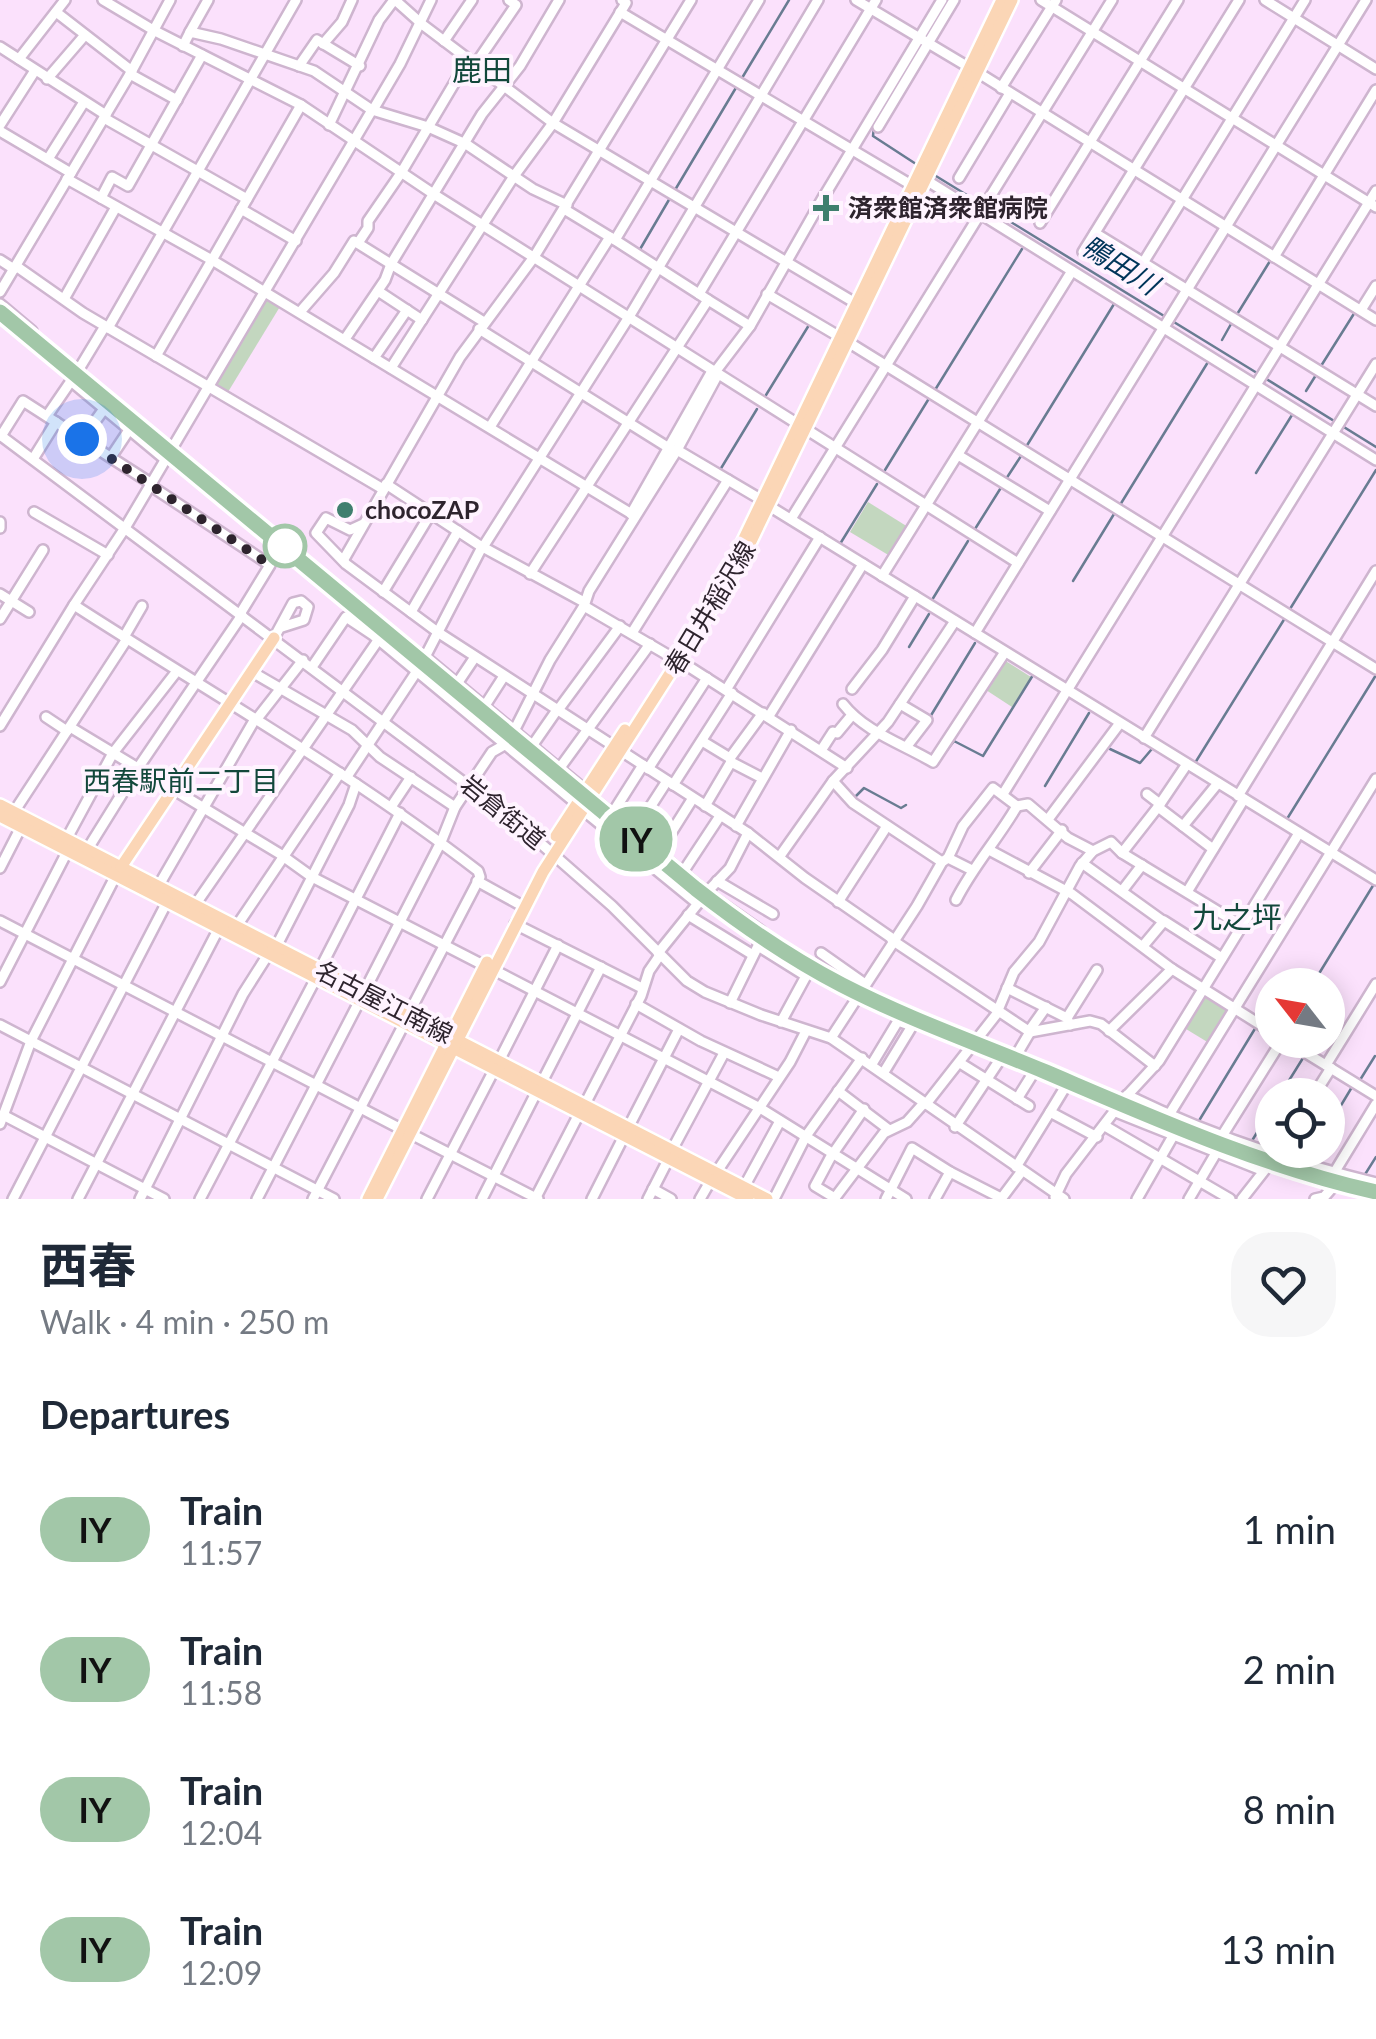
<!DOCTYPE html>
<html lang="en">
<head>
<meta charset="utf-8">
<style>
  :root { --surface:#fff; --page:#f6f6f7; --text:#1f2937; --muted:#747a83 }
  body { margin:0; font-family:Lato,"Noto Sans JP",sans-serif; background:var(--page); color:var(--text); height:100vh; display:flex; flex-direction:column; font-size:38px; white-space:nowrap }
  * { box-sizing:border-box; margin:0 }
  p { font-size:32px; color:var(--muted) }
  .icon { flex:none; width:55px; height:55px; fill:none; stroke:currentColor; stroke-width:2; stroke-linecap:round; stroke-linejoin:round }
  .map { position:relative; height:1199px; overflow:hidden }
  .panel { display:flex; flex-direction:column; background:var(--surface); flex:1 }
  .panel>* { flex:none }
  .badge { padding:0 20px; border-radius:32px; font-size:35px; line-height:65px }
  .needle { width:65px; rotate:301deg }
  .controls { position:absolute; left:1255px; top:968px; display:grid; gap:20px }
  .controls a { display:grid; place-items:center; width:90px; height:90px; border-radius:50%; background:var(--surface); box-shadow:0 5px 25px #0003; font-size:50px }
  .you { position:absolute; width:50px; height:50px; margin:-25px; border:8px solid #fff; border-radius:50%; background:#1a73e8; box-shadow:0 0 0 15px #1a73e833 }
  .map>.badge { position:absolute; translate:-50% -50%; box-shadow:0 0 0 5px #fff }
  h2 { padding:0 40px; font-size:38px; line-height:90px }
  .round { display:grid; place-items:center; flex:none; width:105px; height:105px; border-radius:40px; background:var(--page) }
  .overview { display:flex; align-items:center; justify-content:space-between; height:170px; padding:0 40px }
  h1 { font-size:48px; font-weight:700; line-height:75px }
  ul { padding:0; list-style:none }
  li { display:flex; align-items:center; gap:30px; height:140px; padding:0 40px }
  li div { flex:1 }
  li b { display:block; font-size:38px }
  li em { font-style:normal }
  li .badge { min-width:110px; font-weight:700; text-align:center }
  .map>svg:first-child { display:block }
  .green { fill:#c3d7bf }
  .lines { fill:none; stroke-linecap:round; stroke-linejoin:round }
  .stream { stroke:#697c92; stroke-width:2.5 }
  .minor-casing { stroke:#ceb5cf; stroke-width:14 }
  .major-casing { stroke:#fff; stroke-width:16 }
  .minor { stroke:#fff; stroke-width:9 }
  .major { stroke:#fbd6b6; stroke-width:11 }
  .rail { stroke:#4c404c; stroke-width:2.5; stroke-dasharray:12 12; stroke-linecap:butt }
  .line-casing { stroke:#fff; stroke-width:22 }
  .line { stroke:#a2c7a8; stroke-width:15 }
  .walk { stroke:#2e242e; stroke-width:10; stroke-dasharray:0 18 }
  .poi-dot { fill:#3f7f6e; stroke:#fff4ff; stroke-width:4 }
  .stop-dot { fill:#fff; stroke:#a2c7a8; stroke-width:5 }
  .labels { text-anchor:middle; stroke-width:8; stroke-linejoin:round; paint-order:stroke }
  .poi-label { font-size:25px; font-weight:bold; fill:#2e242e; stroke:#fff4ff; text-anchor:start }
  .street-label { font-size:25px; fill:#2e242e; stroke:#fff4ff }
  .water-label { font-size:28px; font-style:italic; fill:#00355a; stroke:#fff4ff }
  .neighbourhood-label { font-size:28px; fill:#12483b; stroke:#fff4ff }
  .quarter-label { font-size:30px; fill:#12483b; stroke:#fff4ff }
</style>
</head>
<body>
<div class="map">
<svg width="1376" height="1199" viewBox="0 0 1376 1199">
  <rect width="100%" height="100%" fill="#fbe1fc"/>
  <g class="green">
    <polygon points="269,298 281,305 228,392 217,386 216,381 264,301"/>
    <polygon points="868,502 908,527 890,556 850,532"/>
    <polygon points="1004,660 1031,677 1012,707 986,690"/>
    <polygon points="1206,996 1228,1009 1209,1043 1186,1029"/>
  </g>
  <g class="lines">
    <g class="stream">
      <polyline points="892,27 913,39"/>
      <polyline points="926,37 949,0"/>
      <polyline points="742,78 789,0"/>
      <polyline points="763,102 787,116"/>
      <polyline points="880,115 922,44"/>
      <polyline points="874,126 873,136 916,164"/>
      <polyline points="931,173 1257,373"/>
      <polyline points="675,190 737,86"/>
      <polyline points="639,251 670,198"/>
      <polyline points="1128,281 1138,266"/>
      <polyline points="1236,316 1270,261"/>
      <polyline points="34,334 74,368"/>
      <polyline points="1222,340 1231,324"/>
      <polyline points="1321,366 1355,312"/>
      <polyline points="80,373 162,441"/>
      <polyline points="1263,377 1376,447"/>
      <polyline points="935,390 1022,249"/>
      <polyline points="1306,391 1316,375"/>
      <polyline points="766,395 809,325"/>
      <polyline points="1026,447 1114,304"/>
      <polyline points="720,470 757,409"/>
      <polyline points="885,470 928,400"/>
      <polyline points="1256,473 1292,415"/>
      <polyline points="1006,479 1021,456"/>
      <polyline points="1120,505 1208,362"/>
      <polyline points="975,529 1002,486"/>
      <polyline points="840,544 877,484"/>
      <polyline points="1073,581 1114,514"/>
      <polyline points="932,600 968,541"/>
      <polyline points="1290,609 1376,470"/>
      <polyline points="909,647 929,614"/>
      <polyline points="930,717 975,643"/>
      <polyline points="1110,749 1140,763 1151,750"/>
      <polyline points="940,759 954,741 983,756 1033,675"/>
      <polyline points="1195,763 1285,618"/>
      <polyline points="1045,786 1089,713"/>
      <polyline points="854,798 864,788 901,808 906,805"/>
      <polyline points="1287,819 1376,675"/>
      <polyline points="1312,985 1374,884"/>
      <polyline points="1294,1040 1309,1049"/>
      <polyline points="1360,1080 1375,1056"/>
      <polyline points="1280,1095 1303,1058"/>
      <polyline points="1197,1124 1256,1027"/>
      <polyline points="1328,1127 1352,1087"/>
      <polyline points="1250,1144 1272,1108"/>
      <polyline points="1307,1161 1314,1150"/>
      <polyline points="1290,1164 1321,1173"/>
      <polyline points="1364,1176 1376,1157"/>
    </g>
    <defs>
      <g id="minor">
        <polyline points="103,0 155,31 301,105 435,195 1018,563"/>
        <polyline points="395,0 423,25 553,123 857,304"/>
        <polyline points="856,0 970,68"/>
        <polyline points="1041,0 1376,207"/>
        <polyline points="1265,0 1376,69"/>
        <polyline points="56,12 132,71"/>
        <polyline points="620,12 913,186"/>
        <polyline points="190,32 208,0"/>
        <polyline points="444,41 472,0"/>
        <polyline points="323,44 342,22 352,0"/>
        <polyline points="183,46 190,32 221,39 314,71 372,110 428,127 466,144 533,189 567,205"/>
        <polyline points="0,47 106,115"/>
        <polyline points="19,59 65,0"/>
        <polyline points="475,65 516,5 509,0"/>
        <polyline points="299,66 317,40 360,66"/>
        <polyline points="977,72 1376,320"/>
        <polyline points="130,74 177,100"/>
        <polyline points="47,79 85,35"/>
        <polyline points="1001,88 1056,0"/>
        <polyline points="301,105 212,260 635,516"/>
        <polyline points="373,110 400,64 431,0"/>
        <polyline points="104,118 247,199"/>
        <polyline points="0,125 34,72"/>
        <polyline points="329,125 379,20 394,0"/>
        <polyline points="878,127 954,0"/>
        <polyline points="0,131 71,173"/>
        <polyline points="48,159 84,102"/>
        <polyline points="959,178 1010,93"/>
        <polyline points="67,179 212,260 156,356"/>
        <polyline points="926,180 1376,460"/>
        <polyline points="826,193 942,0"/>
        <polyline points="990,197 1112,0"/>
        <polyline points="101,198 112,177 128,186 202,55"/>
        <polyline points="241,209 296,241"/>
        <polyline points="564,209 610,237"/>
        <polyline points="1040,223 1178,0"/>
        <polyline points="1095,233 1376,406"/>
        <polyline points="615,240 699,294"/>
        <polyline points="358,243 368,228 368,221 401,173 468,60"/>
        <polyline points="1083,252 1239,0"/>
        <polyline points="1274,257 1376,90"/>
        <polyline points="0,260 14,269"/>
        <polyline points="1143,263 1305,0"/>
        <polyline points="16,266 83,313 383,489"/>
        <polyline points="378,291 422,320"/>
        <polyline points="0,292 130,74 170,0"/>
        <polyline points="767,294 840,337"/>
        <polyline points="64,299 116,207"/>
        <polyline points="708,300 750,326"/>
        <polyline points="0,304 32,331"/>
        <polyline points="1361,310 1376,286"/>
        <polyline points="300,312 334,273 354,241 484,322"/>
        <polyline points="108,328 296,0"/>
        <polyline points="479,329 669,448"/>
        <polyline points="345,339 385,280 391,264 482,114 520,66 559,0"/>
        <polyline points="848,342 1376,669"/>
        <polyline points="374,358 407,310"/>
        <polyline points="391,368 514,176 553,123 626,3 622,0"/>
        <polyline points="79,369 105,326"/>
        <polyline points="715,372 750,326 824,196"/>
        <polyline points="47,416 71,381 166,460"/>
        <polyline points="490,427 610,237 615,240 759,0"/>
        <polyline points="0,435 514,820 612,906 687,981 705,992 761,1015 831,1038 1064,1199"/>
        <polyline points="1,436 23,401 152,484"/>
        <polyline points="82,439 104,409"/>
        <polyline points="677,450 762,500"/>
        <polyline points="958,455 1050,511"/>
        <polyline points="111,457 129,430"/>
        <polyline points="33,459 56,422"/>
        <polyline points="386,484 479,545 584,602"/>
        <polyline points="151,486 270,565 240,614"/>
        <polyline points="769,506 1376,880"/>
        <polyline points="34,512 108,555"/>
        <polyline points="631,514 712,371"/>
        <polyline points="791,519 980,214"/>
        <polyline points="0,522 0,528"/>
        <polyline points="363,524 350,530 326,518 316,533 346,564 439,633 748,833 805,878 893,939"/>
        <polyline points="482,547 425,657 586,791"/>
        <polyline points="483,547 629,317 818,0"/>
        <polyline points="344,559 460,357 534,257 691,0"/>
        <polyline points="530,574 708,300 699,294 876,0"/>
        <polyline points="882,576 1072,271"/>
        <polyline points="383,592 431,513"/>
        <polyline points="0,594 29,612"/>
        <polyline points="74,605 125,528 372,110"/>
        <polyline points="584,606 673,658"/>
        <polyline points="411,612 458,531"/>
        <polyline points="0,619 43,550"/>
        <polyline points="632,633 728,480"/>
        <polyline points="975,633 1366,0"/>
        <polyline points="124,637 142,606"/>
        <polyline points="274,638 293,603 301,601 308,607 304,620 282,627"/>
        <polyline points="680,661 847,768"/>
        <polyline points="312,667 346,617 373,635 577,804"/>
        <polyline points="252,672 352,730 380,757 455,807"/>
        <polyline points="852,689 882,650 915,596"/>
        <polyline points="726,690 820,537"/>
        <polyline points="448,697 475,657"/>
        <path d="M843 704C865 732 903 744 933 762L1005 652"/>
        <polyline points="900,704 927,720 907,746"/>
        <polyline points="484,707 504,676"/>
        <polyline points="558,710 620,626"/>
        <polyline points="769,716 863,564"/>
        <polyline points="46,717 67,731"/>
        <polyline points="256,720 303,660"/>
        <path d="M0 726 74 605C210 693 350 772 478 871L480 877 408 1015"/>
        <polyline points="70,727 280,854 312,877 485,966"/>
        <polyline points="1144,738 1376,364"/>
        <polyline points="702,741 730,758"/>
        <polyline points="532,746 557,710"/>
        <polyline points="822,749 833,732 837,733 852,715"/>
        <polyline points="731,762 762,778"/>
        <polyline points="559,769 650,644"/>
        <polyline points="648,769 707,678"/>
        <polyline points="348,775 417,671"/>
        <polyline points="833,781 853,803 942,862"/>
        <polyline points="673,785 732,693"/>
        <polyline points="1003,794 1376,191"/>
        <polyline points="1147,794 1160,804"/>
        <polyline points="1238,796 1376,571"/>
        <polyline points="591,797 708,894 761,931"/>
        <polyline points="705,806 731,762 730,758 763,713"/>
        <polyline points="391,807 411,777"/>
        <polyline points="1158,807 1213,849"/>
        <polyline points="583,810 697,903"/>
        <polyline points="14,812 127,639"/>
        <polyline points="612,814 643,765"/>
        <polyline points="1049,818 1120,723"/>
        <polyline points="736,826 791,730"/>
        <polyline points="1183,826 1218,783"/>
        <polyline points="634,832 667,781"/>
        <polyline points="66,840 113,753 177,671"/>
        <polyline points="87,850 138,768 242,615"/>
        <polyline points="991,851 1072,894 1172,969 1272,1032"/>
        <polyline points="659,852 693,798"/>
        <polyline points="1122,853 1158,807 1187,764"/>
        <polyline points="780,856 833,781 888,722 955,621"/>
        <polyline points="948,858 963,826 993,788 1017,806 1028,804 1068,838 1093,851"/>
        <polyline points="1082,863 1164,922"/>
        <polyline points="0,868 21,827"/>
        <polyline points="683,872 720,816"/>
        <polyline points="1029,873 1062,830"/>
        <polyline points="477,881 517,903"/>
        <polyline points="717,881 773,914"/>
        <polyline points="159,885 255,719"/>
        <polyline points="1122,891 1142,865"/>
        <polyline points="1187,892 1244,799"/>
        <path d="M956 900C973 866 998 839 1017 806"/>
        <polyline points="838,902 887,826"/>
        <polyline points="195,905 379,639"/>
        <polyline points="688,915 753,955"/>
        <polyline points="0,921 403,1130"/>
        <polyline points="515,924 642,988"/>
        <polyline points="236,927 340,773"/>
        <polyline points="892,940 1030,1032 1090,1021 1101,1024 1155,1066"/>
        <polyline points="1143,946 1164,921 1222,958"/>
        <polyline points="276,947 349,805 356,784"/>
        <polyline points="658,953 708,891 730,868 748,833"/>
        <polyline points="821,953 865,984"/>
        <polyline points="320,969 400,813"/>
        <polyline points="492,969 760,1108 906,1199"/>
        <polyline points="0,982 67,852"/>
        <polyline points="1007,988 1067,1018 1070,1025"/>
        <polyline points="364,992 441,842 455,807 492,752 506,744 514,731 550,660 584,606 589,591 677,450 718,374"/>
        <polyline points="730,1003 758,946 806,976 781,1022"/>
        <polyline points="636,1004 701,1041 779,1077"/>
        <polyline points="998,1010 1014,972 1039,942 1080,866 1093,851 1111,842 1122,853 1242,926"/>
        <polyline points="1067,1018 1097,970"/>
        <polyline points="0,1025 334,1199"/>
        <polyline points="1029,1031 1046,1007"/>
        <polyline points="1109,1031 1172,969"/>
        <polyline points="831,1038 917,906 942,862 948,858 972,870"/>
        <polyline points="1285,1040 1376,1096"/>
        <polyline points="1017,1054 1030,1032"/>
        <polyline points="499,1061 558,945"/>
        <polyline points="960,1063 1029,1106"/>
        <polyline points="872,1064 898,1021 912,1026 884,1072"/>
        <polyline points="1326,1065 1376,984"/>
        <polyline points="542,1082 601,967"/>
        <polyline points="838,1091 888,1129"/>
        <path d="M1127 1095C1207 1134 1290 1162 1376 1183"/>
        <polyline points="1314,1095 1331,1068"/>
        <polyline points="1017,1099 1032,1075"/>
        <polyline points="585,1104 641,996 649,971 660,955"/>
        <polyline points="926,1104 999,1011"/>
        <polyline points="1050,1112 1064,1089"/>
        <polyline points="1116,1112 1264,1171 1242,1199"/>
        <polyline points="3,1115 164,1199"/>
        <polyline points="1169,1115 1376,779"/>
        <polyline points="0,1124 31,1041 117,873"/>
        <polyline points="1105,1126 1230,1199"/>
        <polyline points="955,1127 999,1061"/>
        <polyline points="628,1128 679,1029"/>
        <polyline points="411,1134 538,1199"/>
        <polyline points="1222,1136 1282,1040"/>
        <polyline points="672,1150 724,1053"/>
        <polyline points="1016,1167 1050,1112 1097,1137"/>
        <polyline points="716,1173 790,1062 806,1031"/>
        <polyline points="1334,1173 1376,1104"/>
        <polyline points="744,1187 780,1121"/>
        <polyline points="653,1189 671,1199"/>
        <polyline points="1055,1197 1066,1174 1123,1100 1159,1061 1299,833"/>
        <polyline points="835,1198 815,1186 830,1158 864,1109"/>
        <polyline points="13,1199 167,902"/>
        <polyline points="78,1199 219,928"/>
        <polyline points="140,1199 243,994 269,953"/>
        <polyline points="200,1199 316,978"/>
        <polyline points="257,1199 360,1000"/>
        <polyline points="313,1199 404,1024"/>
        <polyline points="427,1199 494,1070"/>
        <polyline points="482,1199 537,1091"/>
        <polyline points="535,1199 580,1112"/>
        <polyline points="592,1199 624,1136"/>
        <polyline points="648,1199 669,1158"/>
        <polyline points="700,1199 711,1180"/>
        <polyline points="774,1199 806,1136 862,1058"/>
        <polyline points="834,1199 884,1133 907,1122 924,1103"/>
        <polyline points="886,1199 912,1148 950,1172 1001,1198"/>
        <polyline points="935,1199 950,1172"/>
        <polyline points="1001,1199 1022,1171"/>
        <polyline points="1137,1199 1173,1136"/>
        <polyline points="1189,1199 1216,1153"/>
        <polyline points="1315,1199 1324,1197 1331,1189"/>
      </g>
      <g id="major">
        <polyline points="741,545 1002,0"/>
        <polyline points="707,606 730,566"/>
        <polyline points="0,805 767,1199"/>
        <polyline points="0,816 748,1199"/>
        <polyline points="556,836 625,730"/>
        <polyline points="121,867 274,638"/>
        <polyline points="368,1199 487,962"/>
        <polyline points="377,1199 543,872 740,564 1012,0"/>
      </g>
    </defs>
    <use href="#minor" class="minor-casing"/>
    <use href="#major" class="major-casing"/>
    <use href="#minor" class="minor"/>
    <use href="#major" class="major"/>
    <path class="rail" d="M0 312 696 889C724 911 752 933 782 952 866 1004 963 1037 1053 1075 1159 1120 1264 1167 1376 1192"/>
  </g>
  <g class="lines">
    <defs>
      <path id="line" d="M0 312 696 889C742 925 790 958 842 985 908 1019 979 1044 1046 1072 1154 1118 1261 1166 1376 1192"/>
    </defs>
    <use href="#line" class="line-casing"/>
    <use href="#line" class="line"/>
    <polyline class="walk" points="82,439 270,565 285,546"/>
  </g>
  <g class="poi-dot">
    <path d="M821 193h10v10h10v10h-10v10h-10v-10h-10v-10h10z"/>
    <circle cx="345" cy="510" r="10"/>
  </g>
  <circle class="stop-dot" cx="285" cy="546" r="20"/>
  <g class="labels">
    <g class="poi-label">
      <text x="848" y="217">済衆館済衆館病院</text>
      <text x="365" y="519">chocoZAP</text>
    </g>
    <g class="street-label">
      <text transform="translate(710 608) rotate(-59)" y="9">春日井稲沢線</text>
      <text transform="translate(503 812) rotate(39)" y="9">岩倉街道</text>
      <text transform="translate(384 1002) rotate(27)" y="9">名古屋江南線</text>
    </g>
    <g class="water-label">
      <text transform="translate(1120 265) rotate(32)" y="10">鴨田川</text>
    </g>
    <g class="neighbourhood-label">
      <text x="181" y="791">西春駅前二丁目</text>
    </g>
    <g class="quarter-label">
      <text x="482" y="81">鹿田</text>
      <text x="1237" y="928">九之坪</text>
    </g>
  </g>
</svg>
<div class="controls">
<a><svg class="needle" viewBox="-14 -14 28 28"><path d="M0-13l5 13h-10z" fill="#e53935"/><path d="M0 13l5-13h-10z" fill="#747a83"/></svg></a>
<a><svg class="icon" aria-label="locate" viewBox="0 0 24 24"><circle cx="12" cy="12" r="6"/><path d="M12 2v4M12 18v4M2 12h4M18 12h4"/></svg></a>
</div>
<div class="you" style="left:82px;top:439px"></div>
<b class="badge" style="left:636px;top:839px;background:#a2c7a8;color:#111">IY</b>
</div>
<section class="panel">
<div class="overview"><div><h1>西春</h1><p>Walk · 4 min · 250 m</p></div><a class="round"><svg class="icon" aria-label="heart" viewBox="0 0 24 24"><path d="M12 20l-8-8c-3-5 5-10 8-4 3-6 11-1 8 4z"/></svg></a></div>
<h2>Departures</h2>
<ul>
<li><span class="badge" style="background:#a2c7a8;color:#111">IY</span><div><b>Train</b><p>11:57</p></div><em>1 min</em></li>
<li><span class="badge" style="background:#a2c7a8;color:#111">IY</span><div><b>Train</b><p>11:58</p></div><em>2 min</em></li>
<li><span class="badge" style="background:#a2c7a8;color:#111">IY</span><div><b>Train</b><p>12:04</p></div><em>8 min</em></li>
<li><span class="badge" style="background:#a2c7a8;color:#111">IY</span><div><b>Train</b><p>12:09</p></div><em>13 min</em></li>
</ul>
</section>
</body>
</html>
